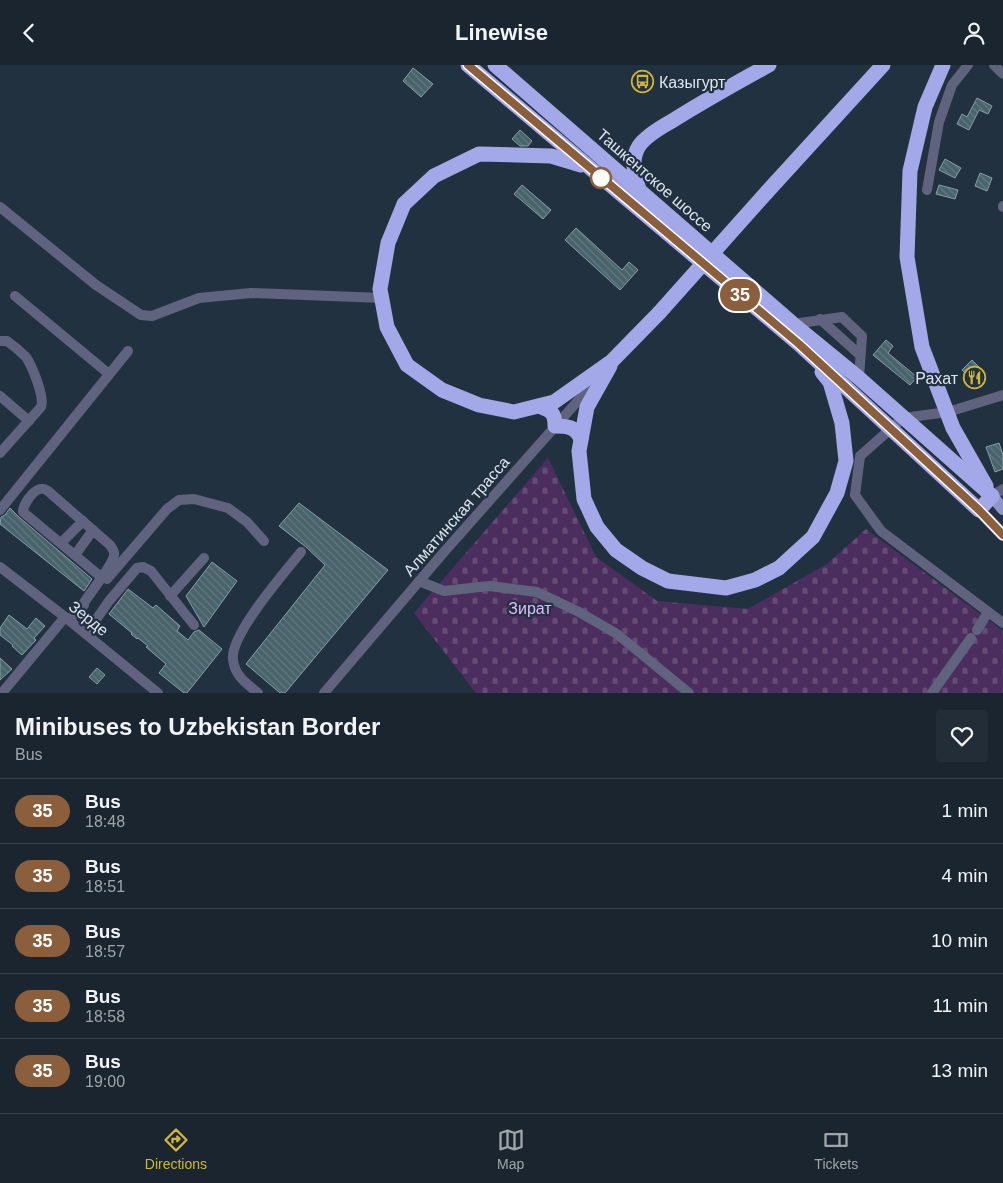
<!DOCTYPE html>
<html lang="en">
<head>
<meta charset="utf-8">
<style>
  :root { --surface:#1a2530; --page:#232d38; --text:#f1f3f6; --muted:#9fa5ab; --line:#38424c; --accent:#d2b736 }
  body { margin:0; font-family:Helvetica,sans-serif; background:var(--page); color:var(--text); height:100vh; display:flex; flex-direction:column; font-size:19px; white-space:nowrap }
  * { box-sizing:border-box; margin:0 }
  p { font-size:16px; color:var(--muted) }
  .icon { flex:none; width:28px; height:28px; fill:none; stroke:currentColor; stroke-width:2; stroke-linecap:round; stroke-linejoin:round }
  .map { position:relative; height:628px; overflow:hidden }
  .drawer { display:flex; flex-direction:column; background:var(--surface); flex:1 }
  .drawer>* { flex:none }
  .badge { padding:0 10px; border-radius:16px; font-size:18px; line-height:32px }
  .map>.badge { position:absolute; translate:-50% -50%; box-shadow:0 0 0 2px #fff }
  .round { display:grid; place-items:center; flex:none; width:52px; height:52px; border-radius:5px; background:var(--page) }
  .head { display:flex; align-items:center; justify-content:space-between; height:85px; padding:0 15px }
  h1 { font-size:24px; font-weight:700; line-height:38px }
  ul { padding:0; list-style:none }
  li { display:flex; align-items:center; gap:15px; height:65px; padding:0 15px; border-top:1px solid var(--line) }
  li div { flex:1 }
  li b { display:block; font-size:19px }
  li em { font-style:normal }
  li .badge { min-width:55px; font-weight:700; text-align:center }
  header { display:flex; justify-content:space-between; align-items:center; height:65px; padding:0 15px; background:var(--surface); font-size:22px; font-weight:700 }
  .menu { display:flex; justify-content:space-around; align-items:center; height:70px; border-top:1px solid var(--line); background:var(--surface); font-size:14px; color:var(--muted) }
  .menu a { display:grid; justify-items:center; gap:2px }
  .menu .selected { color:var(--accent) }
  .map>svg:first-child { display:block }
  .cemetery { fill:url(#cemetery-stones) }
  .building { fill:url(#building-back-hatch); stroke:#839fa8 }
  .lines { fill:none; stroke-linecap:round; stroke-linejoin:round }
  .minor { stroke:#60637d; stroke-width:10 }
  .major { stroke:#9095ca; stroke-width:12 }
  .highway { stroke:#a3a8e9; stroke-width:15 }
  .highway-bridge { stroke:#a3a8e9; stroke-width:15 }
  .line-casing { stroke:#fff; stroke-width:11 }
  .line { stroke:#8b5e3c; stroke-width:8 }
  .stop-dot { fill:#fff; stroke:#8b5e3c; stroke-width:2.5 }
  .labels { text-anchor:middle; stroke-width:4.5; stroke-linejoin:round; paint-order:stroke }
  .poi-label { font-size:16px; fill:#dce5ef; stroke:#223140; text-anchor:start }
  .street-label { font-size:16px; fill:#dce5ef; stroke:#223140 }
  .park-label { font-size:16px; fill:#e2bbfd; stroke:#223140 }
</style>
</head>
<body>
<header><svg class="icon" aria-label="back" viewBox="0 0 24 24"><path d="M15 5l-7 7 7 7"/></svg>Linewise<svg class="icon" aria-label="person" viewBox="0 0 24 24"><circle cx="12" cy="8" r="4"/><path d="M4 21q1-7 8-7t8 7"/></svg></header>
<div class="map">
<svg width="1003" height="628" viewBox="0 0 1003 628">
  <defs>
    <pattern id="cemetery-stones" width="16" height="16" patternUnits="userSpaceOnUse" patternTransform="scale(1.25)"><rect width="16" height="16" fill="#4c2e5e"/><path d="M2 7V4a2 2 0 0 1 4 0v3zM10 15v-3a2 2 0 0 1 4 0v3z" fill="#654c75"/></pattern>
    <pattern id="building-back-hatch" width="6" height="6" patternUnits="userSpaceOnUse" patternTransform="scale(1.25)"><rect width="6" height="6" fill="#48636b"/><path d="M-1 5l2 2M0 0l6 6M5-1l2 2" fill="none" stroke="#627980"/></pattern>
  </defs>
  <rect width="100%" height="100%" fill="#223140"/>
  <polygon class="cemetery" points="548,393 596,492 657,536 748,544 827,499 866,464 1003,566 1003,628 476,628 414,548"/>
  <g class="building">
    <polygon points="413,3 433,19 421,32 403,16"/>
    <polygon points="977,33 992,41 988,49 979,45 969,65 957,59 962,49 967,52"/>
    <polygon points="520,65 532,76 528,81 520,81 512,74"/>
    <polygon points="945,94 961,103 955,113 939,105"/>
    <polygon points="980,108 992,113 987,126 975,121"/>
    <polygon points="522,120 551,145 543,154 514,129"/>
    <polygon points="939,120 958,125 955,134 936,129"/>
    <polygon points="576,163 622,205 629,197 638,205 620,225 565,175"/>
    <polygon points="886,275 893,281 888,288 917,312 910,320 873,290"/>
    <polygon points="972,295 985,308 975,318 962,305"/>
    <polygon points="999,378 1003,390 1003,404 995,407 986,382"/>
    <polygon points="299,438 388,505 285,628 280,628 246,599 325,500 306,482 279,461"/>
    <polygon points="10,443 19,452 92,514 84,526 0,459 1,452 5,450"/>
    <polygon points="212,497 237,516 204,562 186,531"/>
    <polygon points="128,524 153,543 156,540 180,561 177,566 188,575 194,567 199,565 222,584 187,628 184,628 159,608 166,599 146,582 148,581 138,573 137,574 131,569 132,568 109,549"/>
    <polygon points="9,550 27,564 36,553 45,561 34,573 36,575 22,590 12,581 13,580 0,570 0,563"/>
    <polygon points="0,593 12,604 0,615"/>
    <polygon points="97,603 105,610 97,619 89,612"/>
  </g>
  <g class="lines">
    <g class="minor">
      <polyline points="994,0 1003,9"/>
      <polyline points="927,125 939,57 952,20 968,0"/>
      <polyline points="0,142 96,220 141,250 152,251 199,233 251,228 382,233"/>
      <polyline points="1003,142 1003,141"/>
      <polyline points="15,231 109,309"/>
      <polyline points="820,254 860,290"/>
      <polyline points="793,259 842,252 862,271 859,313"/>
      <path d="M0 276H7C14 281 20 286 26 292 32 301 45 332 41 342L0 388"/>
      <polyline points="1003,330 948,347 903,353 860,391 855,430 881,466 1003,558"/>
      <polyline points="0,331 29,356"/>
      <polyline points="992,431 1003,424"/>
      <polyline points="0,445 128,286"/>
      <polyline points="61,478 83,456"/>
      <polyline points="75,490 93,465"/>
      <polyline points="0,502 65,552 158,628"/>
      <polyline points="107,514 167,444 179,435 194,434 228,443 247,457 264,476"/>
      <polyline points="419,516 444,526 489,521 537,527 579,547 617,569 689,628"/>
      <polyline points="170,531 204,493"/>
      <path d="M80 544C87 531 113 501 114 490 115 486 112 483 110 480L48 426C45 424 43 423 40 424 32 426 23 440 23 447L101 512"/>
      <polyline points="69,555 84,540"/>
      <polyline points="977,565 988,547"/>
      <polyline points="86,569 109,536 137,503 143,502 151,506 194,560"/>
      <polyline points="2,628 65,552"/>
      <path d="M258 628C246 618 235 611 233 595 229 571 285 507 301 487"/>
      <polyline points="324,628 444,487 599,312"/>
      <polyline points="932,628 971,573"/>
    </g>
    <g class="major">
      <polyline points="992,431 1003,444"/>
      <polyline points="979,445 1003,470"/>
    </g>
    <g class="highway">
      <polyline points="468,0 799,279 979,445 992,431"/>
      <polyline points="495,0 793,259 859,313 992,431"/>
      <polyline points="943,0 925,42 910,106 907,192 922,282 953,363 986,421"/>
      <polyline points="581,100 551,91 479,89 434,111 404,139 388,178 380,224 387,262 407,300 442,325 479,340 514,347 554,337 612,296 659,248"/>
      <path d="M639 125C635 110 630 95 639 81 645 72 663 61 672 56 704 36 736 18 769 0"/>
      <polyline points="767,127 883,0"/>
      <polyline points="610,301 587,342 579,386 584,434 597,462 616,485 642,503 668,516 726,523 755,515 779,503 813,472 837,428 846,396 842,358 830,317 822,307"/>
      <path d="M539 341C551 346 555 347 555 361 568 361 576 362 581 374"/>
    </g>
    <polyline class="highway-bridge" points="659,248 767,127"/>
  </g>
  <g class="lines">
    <defs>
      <polyline id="line" points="468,0 799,279 979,445 1003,470"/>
    </defs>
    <use href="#line" class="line-casing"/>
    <use href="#line" class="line"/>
  </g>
  <defs>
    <symbol id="bus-ring" viewBox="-11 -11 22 22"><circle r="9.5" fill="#223140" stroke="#d2b736" stroke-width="1.5"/><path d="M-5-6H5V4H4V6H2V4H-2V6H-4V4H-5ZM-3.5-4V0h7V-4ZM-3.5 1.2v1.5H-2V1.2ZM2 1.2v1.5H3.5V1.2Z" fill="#d2b736"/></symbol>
    <symbol id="restaurant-ring" viewBox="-11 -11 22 22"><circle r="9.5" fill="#223140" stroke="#d2b736" stroke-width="1.5"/><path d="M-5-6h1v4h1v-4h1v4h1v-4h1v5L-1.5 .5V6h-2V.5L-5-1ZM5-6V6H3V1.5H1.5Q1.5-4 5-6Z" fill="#d2b736"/></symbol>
  </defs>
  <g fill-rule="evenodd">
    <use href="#bus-ring" x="630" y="4" width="25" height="25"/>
    <use href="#restaurant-ring" x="962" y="300" width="25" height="25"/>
  </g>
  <circle class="stop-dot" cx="601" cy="113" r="10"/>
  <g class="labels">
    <g class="poi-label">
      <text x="659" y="23">Казыгурт</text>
      <text x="958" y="319" text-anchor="end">Рахат</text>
    </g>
    <g class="street-label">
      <text transform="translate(655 115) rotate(41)" y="6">Ташкентское шоссе</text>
      <text transform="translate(456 451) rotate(-49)" y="6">Алматинская трасса</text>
      <text transform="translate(89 553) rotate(39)" y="6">Зерде</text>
    </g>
    <g class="park-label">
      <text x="530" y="549">Зират</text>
    </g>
  </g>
</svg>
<b class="badge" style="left:740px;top:230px;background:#8b5e3c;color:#fff">35</b>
</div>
<section class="drawer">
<div class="head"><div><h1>Minibuses to Uzbekistan Border</h1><p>Bus</p></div><a class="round"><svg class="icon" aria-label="heart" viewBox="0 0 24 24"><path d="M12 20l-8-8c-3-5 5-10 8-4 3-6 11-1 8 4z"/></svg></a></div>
<ul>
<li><span class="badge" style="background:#8b5e3c;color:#fff">35</span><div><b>Bus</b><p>18:48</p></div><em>1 min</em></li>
<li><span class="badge" style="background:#8b5e3c;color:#fff">35</span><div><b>Bus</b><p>18:51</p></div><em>4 min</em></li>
<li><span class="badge" style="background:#8b5e3c;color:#fff">35</span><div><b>Bus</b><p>18:57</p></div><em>10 min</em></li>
<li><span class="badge" style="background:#8b5e3c;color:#fff">35</span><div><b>Bus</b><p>18:58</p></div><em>11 min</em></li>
<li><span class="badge" style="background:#8b5e3c;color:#fff">35</span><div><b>Bus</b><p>19:00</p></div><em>13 min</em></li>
</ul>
</section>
<nav class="menu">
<a class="selected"><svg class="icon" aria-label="directions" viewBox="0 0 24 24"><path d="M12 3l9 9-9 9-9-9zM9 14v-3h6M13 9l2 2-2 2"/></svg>Directions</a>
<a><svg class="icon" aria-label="map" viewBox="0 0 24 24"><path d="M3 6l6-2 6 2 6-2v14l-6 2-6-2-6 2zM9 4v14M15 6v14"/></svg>Map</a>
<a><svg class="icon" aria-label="tickets" viewBox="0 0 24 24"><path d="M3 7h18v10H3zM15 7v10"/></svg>Tickets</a>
</nav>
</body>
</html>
